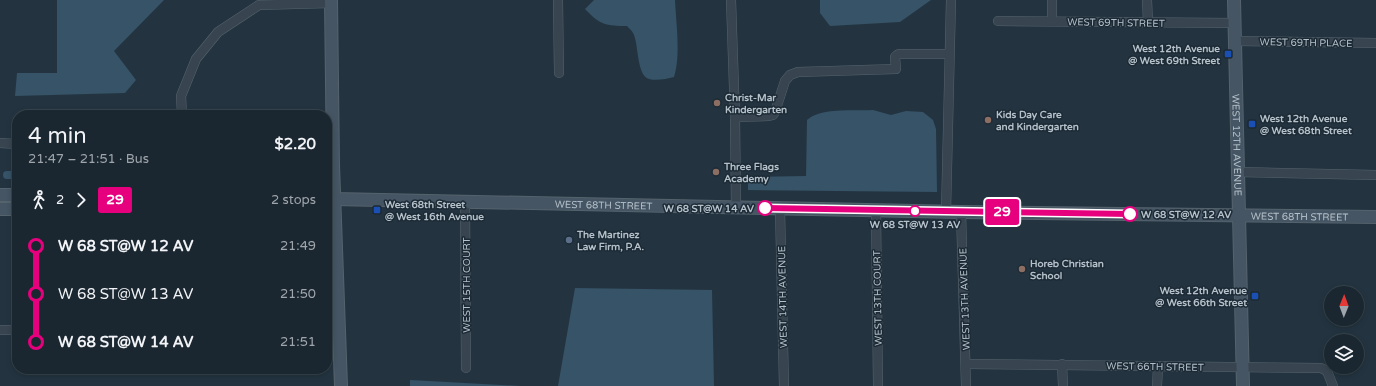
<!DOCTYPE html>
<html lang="en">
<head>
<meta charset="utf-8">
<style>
  :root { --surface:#1a2730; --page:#232f38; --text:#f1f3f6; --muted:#9fa5ab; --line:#38444c }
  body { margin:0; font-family:"Varela Round",sans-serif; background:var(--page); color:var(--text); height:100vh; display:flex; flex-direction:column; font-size:15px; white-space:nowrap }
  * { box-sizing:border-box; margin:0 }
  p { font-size:13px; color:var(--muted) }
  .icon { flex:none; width:22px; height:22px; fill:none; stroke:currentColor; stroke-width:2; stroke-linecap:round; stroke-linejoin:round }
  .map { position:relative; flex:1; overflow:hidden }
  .side { position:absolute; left:12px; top:110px; width:320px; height:264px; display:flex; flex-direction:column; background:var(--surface); border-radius:16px; box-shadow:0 2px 6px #0003,0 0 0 1px var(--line) }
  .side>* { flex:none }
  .badge { padding:0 8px; border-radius:3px; font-size:14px; line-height:26px }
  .needle { width:26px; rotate:1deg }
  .buttons { position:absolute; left:1324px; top:286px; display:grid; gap:8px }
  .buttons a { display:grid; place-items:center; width:40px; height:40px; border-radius:50%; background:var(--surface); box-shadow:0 2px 6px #0003,0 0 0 1px var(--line); font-size:20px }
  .map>.badge { position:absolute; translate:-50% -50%; box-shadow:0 0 0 2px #fff }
  .legs { display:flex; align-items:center; gap:6px; height:44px; padding:0 16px; font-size:13px }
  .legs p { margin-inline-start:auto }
  .overview { display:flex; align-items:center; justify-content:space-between; height:68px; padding:0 16px }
  h1 { font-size:22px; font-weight:600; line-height:30px }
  ul { padding:0 16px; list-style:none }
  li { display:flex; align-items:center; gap:14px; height:48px; font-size:15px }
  li i { display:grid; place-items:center; width:6px; height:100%; margin:0 5px; background:currentColor }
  li i::after { content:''; width:10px; height:10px; margin:-5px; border:3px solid; border-radius:50%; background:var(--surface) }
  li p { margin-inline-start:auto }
  li:first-child i { background:linear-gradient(#0000 50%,currentColor 0) }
  li:last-child i { background:linear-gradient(currentColor 50%,#0000 0) }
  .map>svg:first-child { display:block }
  .water { fill:#365367 }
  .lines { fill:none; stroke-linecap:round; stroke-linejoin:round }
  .canal { stroke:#365367; stroke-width:8 }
  .street-casing { stroke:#55636d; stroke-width:10 }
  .secondary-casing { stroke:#55636d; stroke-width:14 }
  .street { stroke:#384550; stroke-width:9 }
  .secondary { stroke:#455563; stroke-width:12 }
  .line-1-casing { stroke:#fff; stroke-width:9 }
  .line-1 { stroke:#e6007e; stroke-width:6 }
  .transit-dot { fill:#1a4fb4; stroke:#1c2a35; stroke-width:1.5 }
  .education-dot { fill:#8d6e63; stroke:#1c2a35; stroke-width:1.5 }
  .stop-1-dot { fill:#fff; stroke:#e6007e; stroke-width:2 }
  .service-dot { fill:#5c6f8a; stroke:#1c2a35; stroke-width:1.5 }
  .labels { text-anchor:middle; stroke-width:3; stroke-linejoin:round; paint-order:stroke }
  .street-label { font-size:10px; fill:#b4c0ca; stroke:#1c2a35 }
  .poi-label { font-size:10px; font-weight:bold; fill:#b4c0ca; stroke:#1c2a35; text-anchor:start }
  .stop-label { font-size:10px; font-weight:bold; fill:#b4c0ca; stroke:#1c2a35; text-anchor:end }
</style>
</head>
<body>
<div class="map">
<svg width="1376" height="386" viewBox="0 0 1376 386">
  <rect width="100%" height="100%" fill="#233440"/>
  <g class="water">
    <polygon points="57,0 164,0 114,51 136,80 125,93 15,96 17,73 57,73"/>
    <path d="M594 0H675C676 22 681 57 674 77 666 79 657 81 649 79 636 75 639 43 633 33 632 31 629 28 627 26 606 26 600 25 585 9Z"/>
    <polygon points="820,0 931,0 900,22 830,26 820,13"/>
    <path d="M873 110 891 115 906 111 923 112 933 120 936 129 937 192 748 190V177L806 176 807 120C821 107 855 111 873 110Z"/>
    <polygon points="575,288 712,290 714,386 558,386"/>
    <polygon points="410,380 521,386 410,386"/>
  </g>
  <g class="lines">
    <polyline class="canal" points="7,175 17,175"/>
    <defs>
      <g id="street">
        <polyline points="558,0 559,73"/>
        <polyline points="731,0 735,117 736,208"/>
        <polyline points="1052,0 1052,21"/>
        <polyline points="1147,0 1148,22"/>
        <polyline points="998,21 1235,23"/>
        <polyline points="1235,41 1376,43"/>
        <polyline points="182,115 181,96 196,59 218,32 259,5 331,3"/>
        <polyline points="735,117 769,116 773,115 775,112 785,81 790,75 798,72 896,69 895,57 897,55 899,54 949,54"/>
        <polyline points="0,143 17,144"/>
        <polyline points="1238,172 1376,175"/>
        <polyline points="465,201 466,368"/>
        <polyline points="780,209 784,386"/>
        <polyline points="876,210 878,386"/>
        <polyline points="946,212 951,0"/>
        <polyline points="961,212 966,386"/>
        <polyline points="0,330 17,330"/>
        <polyline points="966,364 1321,368 1327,371 1333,386"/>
        <polyline points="1062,364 1063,386"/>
        <polyline points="1157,386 1158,367"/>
      </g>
      <g id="secondary">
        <polyline points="331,0 333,165 341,386"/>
        <path id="s1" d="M1234 0 1243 386"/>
        <polyline points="0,195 17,195"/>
        <path id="s2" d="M327 197 334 199 961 212 1376 217"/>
        <polyline points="0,209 17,209"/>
      </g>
    </defs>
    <use href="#street" class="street-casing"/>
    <use href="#secondary" class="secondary-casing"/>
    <use href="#street" class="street"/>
    <use href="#secondary" class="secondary"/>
  </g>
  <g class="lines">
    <defs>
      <polyline id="line-1" points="765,208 1130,214"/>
    </defs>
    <use href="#line-1" class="line-1-casing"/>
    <use href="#line-1" class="line-1"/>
  </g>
  <g class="transit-dot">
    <rect x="1224" y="50" width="8" height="8" rx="2"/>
    <rect x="1248" y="120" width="8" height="8" rx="2"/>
    <rect x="373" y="206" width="8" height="8" rx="2"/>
    <rect x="1251" y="292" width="8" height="8" rx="2"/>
  </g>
  <g class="education-dot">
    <circle cx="717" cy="103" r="4"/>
    <circle cx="988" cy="120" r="4"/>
    <circle cx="716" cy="172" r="4"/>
    <circle cx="1022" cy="269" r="4"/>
  </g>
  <g class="stop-1-dot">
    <circle cx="765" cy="208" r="7"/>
    <circle cx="915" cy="211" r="5"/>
    <circle cx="1130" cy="214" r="7"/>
  </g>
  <circle class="service-dot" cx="569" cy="240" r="4"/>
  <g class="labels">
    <g class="street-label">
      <text transform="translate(1116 22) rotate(1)" y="4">WEST 69TH STREET</text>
      <text transform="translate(1306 42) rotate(1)" y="4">WEST 69TH PLACE</text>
      <text dy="4" stroke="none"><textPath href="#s1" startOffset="145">WEST 12TH AVENUE</textPath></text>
      <text dy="4" stroke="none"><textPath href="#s2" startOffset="277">WEST 68TH STREET</textPath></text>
      <text dy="4" stroke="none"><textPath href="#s2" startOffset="973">WEST 68TH STREET</textPath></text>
      <text transform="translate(466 285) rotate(-90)" y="4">WEST 15TH COURT</text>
      <text transform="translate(782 297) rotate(-91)" y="4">WEST 14TH AVENUE</text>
      <text transform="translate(877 298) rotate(-91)" y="4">WEST 13TH COURT</text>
      <text transform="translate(964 299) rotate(-92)" y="4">WEST 13TH AVENUE</text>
      <text transform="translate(1155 366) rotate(1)" y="4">WEST 66TH STREET</text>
    </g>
    <g class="poi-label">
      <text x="1220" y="52" text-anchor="end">West 12th Avenue<tspan x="1220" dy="12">@ West 69th Street</tspan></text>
      <text x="725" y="101">Christ-Mar<tspan x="725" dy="12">Kindergarten</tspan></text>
      <text x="996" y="118">Kids Day Care<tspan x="996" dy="12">and Kindergarten</tspan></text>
      <text x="1260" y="122">West 12th Avenue<tspan x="1260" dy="12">@ West 68th Street</tspan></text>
      <text x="724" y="170">Three Flags<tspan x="724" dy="12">Academy</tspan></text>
      <text x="385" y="208">West 68th Street<tspan x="385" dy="12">@ West 16th Avenue</tspan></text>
      <text x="577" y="238">The Martinez<tspan x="577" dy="12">Law Firm, P.A.</tspan></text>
      <text x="1030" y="267">Horeb Christian<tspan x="1030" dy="12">School</tspan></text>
      <text x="1247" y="294" text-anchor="end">West 12th Avenue<tspan x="1247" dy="12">@ West 66th Street</tspan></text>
    </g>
    <g class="stop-label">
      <text x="754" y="212">W 68 ST@W 14 AV</text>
      <text x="1141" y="218" text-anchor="start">W 68 ST@W 12 AV</text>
      <text x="915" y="228" text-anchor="middle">W 68 ST@W 13 AV</text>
    </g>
  </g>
</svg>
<div class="buttons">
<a><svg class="needle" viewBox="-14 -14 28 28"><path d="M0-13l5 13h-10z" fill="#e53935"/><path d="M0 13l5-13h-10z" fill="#9fa5ab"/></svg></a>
<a><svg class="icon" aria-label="layers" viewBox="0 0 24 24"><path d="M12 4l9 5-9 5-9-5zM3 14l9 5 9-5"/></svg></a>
</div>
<b class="badge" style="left:1002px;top:212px;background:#e6007e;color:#fff">29</b>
<section class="side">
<div class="overview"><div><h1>4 min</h1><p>21:47 – 21:51 · Bus</p></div><b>$2.20</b></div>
<div class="legs"><svg class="icon" aria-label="walk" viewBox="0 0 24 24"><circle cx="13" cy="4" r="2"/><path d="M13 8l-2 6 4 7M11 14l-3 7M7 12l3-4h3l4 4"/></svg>2<svg class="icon" aria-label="forward" viewBox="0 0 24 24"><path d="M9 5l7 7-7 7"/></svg><b class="badge" style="background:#e6007e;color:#fff">29</b><p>2 stops</p></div>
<ul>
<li><i style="color:#e6007e"></i><b>W 68 ST@W 12 AV</b><p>21:49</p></li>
<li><i style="color:#e6007e"></i><span>W 68 ST@W 13 AV</span><p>21:50</p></li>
<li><i style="color:#e6007e"></i><b>W 68 ST@W 14 AV</b><p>21:51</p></li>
</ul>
</section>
</div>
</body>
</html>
